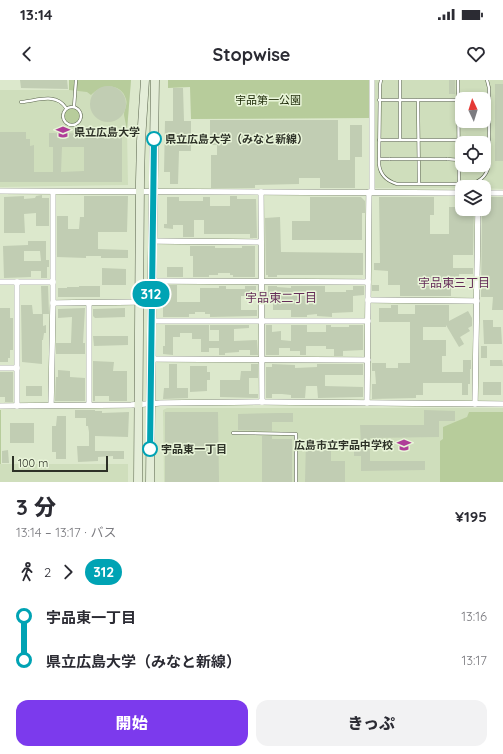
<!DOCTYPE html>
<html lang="ja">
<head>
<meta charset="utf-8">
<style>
  :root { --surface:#fff; --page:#f2f2f3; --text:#2b2b33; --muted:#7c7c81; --accent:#7c3aed }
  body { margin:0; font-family:Quicksand,"Noto Sans JP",sans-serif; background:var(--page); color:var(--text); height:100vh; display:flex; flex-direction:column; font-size:15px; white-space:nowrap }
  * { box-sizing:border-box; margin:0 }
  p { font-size:13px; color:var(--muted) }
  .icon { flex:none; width:22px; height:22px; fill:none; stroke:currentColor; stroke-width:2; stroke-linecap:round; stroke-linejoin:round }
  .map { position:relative; height:402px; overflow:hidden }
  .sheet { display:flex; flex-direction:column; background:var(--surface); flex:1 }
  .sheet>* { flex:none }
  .badge { padding:0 8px; border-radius:13px; font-size:14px; line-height:26px }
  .needle { width:26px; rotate:356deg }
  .controls { position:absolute; left:455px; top:12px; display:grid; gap:8px }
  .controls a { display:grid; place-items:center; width:36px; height:36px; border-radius:8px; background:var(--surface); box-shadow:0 2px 6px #0003; font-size:20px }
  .scale { position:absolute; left:12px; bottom:10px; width:96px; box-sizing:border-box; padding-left:4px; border:2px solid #2d3127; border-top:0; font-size:11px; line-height:14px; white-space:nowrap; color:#2d3127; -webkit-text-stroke:3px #e9f5d9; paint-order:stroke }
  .map>.badge { position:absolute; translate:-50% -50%; box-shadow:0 0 0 2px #fff }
  .legs { display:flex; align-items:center; gap:6px; height:44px; padding:0 16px; font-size:13px }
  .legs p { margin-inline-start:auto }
  .overview { display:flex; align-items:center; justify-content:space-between; height:68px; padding:0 16px }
  h1 { font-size:22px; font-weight:800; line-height:30px }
  .primary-button { display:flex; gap:8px; margin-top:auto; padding:8px 16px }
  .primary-button a { flex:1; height:46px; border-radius:12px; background:var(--accent); color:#fff; font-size:16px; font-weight:800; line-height:46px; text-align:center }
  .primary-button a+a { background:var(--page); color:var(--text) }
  ul { padding:0 16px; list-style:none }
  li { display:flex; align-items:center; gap:14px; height:44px; font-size:15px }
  li i { display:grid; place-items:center; width:6px; height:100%; margin:0 5px; background:currentColor }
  li i::after { content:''; width:10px; height:10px; margin:-5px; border:3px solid; border-radius:50%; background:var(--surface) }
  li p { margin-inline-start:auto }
  li:first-child i { background:linear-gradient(#0000 50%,currentColor 0) }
  li:last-child i { background:linear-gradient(currentColor 50%,#0000 0) }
  .status { display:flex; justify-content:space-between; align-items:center; height:28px; padding:0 20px; background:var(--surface); direction:ltr }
  .status svg { height:11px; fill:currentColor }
  header { display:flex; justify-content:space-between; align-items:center; height:52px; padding:0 16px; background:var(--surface); font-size:18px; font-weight:800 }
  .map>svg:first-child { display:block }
  .built { fill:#cfdebc; fill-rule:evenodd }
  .green { fill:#b7cc9b }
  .building { fill:#c1cdb3; fill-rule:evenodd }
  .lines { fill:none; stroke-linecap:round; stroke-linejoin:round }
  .lane-casing { stroke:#59634c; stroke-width:3.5 }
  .street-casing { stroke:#59634c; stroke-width:6 }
  .secondary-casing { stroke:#59634c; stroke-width:9 }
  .lane { stroke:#fff; stroke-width:2.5 }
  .street { stroke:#fff; stroke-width:5.5 }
  .secondary { stroke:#e4edd8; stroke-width:8 }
  .lane-bridge-casing { stroke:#59634c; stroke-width:3.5; stroke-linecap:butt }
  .lane-bridge { stroke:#fff; stroke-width:2.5 }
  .line-1-casing { stroke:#fff; stroke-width:9 }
  .line-1 { stroke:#00a3b4; stroke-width:6 }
  .stop-1-dot { fill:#fff; stroke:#00a3b4; stroke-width:2 }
  .labels { text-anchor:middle; stroke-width:3; stroke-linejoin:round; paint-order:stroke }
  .park-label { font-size:11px; fill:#222f0c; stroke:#e9f5d9 }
  .poi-label { font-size:11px; font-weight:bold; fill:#2d3127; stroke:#e9f5d9; text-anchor:start }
  .stop-label { font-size:11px; font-weight:bold; fill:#2d3127; stroke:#e9f5d9; text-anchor:start }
  .neighbourhood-label { font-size:12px; fill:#642c58; stroke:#e9f5d9 }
</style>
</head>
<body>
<div class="status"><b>13:14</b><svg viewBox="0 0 49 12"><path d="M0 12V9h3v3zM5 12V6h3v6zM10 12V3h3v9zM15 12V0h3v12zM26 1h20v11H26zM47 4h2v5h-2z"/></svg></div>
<header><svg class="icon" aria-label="back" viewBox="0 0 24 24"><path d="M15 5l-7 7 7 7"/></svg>Stopwise<svg class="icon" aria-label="heart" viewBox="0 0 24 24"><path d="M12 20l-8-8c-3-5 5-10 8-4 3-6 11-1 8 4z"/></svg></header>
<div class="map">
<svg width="503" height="402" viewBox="0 0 503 402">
  <rect width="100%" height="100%" fill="#dce8cc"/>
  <g class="built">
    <polygon points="69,0 131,0 127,50 128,105 0,107 0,10 69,10"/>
    <path d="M375 0H503V109L484 108V107H462V108H375ZM462 19H484V41H462ZM462 63H484V85H462Z"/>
    <polygon points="167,328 503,328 503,402 164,402 163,330"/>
    <rect x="0" y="384" width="128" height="18"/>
  </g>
  <g class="green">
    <path d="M69 0H131L127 50C126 45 125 40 124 35 124 29 128 25 126 19 121 2 101 4 91 15L87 12 69 10Z"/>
    <polygon points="168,0 369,0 369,38 191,39 190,7 168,8"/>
    <circle cx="72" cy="36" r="8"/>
    <rect x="0" y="330" width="1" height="54"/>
    <polygon points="469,332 503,332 503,402 440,402 440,361 443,359 443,347 467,337"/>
  </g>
  <g class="building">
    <polygon points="20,0 67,0 68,9 21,8"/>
    <rect x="449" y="0" width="6" height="14"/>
    <rect x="495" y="4" width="8" height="77"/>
    <circle cx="108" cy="24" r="18"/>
    <polygon points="173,8 183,8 184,41 191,41 191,71 179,71 178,104 170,104 170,92 164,92 165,41 173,41"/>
    <polygon points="210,40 338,40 338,80 350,80 350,45 362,45 362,77 355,77 355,108 320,108 320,98 299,98 299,104 255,105 255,108 211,108 211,75 217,75 217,65 210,65"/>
    <path d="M0 52H26V59H30V66L34 65V92H53V67H49V53L122 54V102H0ZM62 67H84V91L61 92Z"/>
    <polygon points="42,115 42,118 49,118 49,146 36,146 36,133 24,134 25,153 4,153 4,117 24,116 24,119 35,118 36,116"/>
    <polygon points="84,116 128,116 127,152 98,152 98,169 128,170 128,178 101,178 101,176 86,176 86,178 57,177 57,136 68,136 68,149 79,149 80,137 84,137"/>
    <polygon points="230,116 237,116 237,119 256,119 257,158 250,158 250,154 204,154 204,140 194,140 194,157 183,157 183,145 173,145 173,149 164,148 164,144 167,144 167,117 179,117 179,121 203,121 203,117 210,117 210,126 230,126"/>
    <polygon points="310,117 361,117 365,121 365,133 362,133 362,160 292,160 292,141 310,141"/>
    <polygon points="379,117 434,117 434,135 430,135 430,154 449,154 449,127 462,127 462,129 474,129 473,175 453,175 453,188 473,188 473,194 459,194 459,202 451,202 451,216 400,216 400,205 388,205 388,191 374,190 374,183 380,183"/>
    <polygon points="484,117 503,117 503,230 492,230 493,217 481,217 482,129 484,129"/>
    <polygon points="280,137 281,172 363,173 363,195 277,195 277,197 268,197 268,195 266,195 265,138"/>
    <path d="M28 161H46V180H49V187H47V198H41V191H31V197L4 198 3 166 28 165ZM24 171H40L41 181H24Z"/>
    <polygon points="190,166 215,166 215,168 242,168 242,166 255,166 255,197 233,197 233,195 230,195 230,193 218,193 218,195 209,195 209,197 193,197 193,176 190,176"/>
    <rect x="167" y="187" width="16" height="10"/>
    <polygon points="102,188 126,189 126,205 102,205"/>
    <polygon points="164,205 177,205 177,222 200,222 200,208 219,208 219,206 226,206 226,209 245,209 245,206 256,206 256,210 250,210 250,216 241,216 241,230 257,230 257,236 210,237 210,234 205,234 205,232 195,232 195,234 189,234 189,237 163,237 163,211 165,211"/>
    <rect x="372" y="205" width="7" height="6"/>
    <polygon points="41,206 48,206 49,234 42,234"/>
    <polygon points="79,206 100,206 100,217 58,217 58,208 67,208 67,207 79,207"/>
    <polygon points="268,206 277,206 277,207 291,208 291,206 325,206 325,212 346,212 346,210 353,210 353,206 364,206 364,215 353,216 353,232 332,233 332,237 317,236 317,234 307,235 307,237 291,237 291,230 273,230 273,218 268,218"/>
    <polygon points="21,225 32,225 33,234 43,234 43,246 46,245 46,253 44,253 43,260 42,260 42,284 22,282"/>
    <polygon points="391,225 398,225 398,234 415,234 415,225 449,225 449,241 468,231 472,238 472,246 468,248 470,251 460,257 464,264 459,267 446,245 446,247 423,247 423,260 446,260 446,276 442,276 442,292 463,292 463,280 471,280 471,289 470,289 470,304 468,304 468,315 462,315 462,303 423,303 423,315 416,315 416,318 372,319 372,304 376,304 375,291 372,291 372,283 386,283 386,288 398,288 398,283 410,283 410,242 379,242 379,228 391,228"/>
    <polygon points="0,228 10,228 10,238 13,238 13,270 10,270 10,278 8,278 8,282 0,282"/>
    <polygon points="85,228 83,263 85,263 85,274 56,274 56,263 71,263 72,237 58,238 58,229"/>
    <polygon points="125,228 125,237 95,238 93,236 93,229"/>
    <polygon points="483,240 493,240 493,247 501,247 502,264 484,264"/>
    <polygon points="165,245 209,245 209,261 219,261 219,250 210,250 210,245 249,245 249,248 234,249 234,261 257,260 258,275 250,275 250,270 239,270 239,272 225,273 225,275 219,275 219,268 209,268 209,272 201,272 201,259 192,259 192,253 180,253 180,257 173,257 173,275 163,274 163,266 165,266"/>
    <polygon points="266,245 272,245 272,252 281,251 281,260 291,261 291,245 307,245 307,252 326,252 326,245 331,245 331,247 349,247 349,245 363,245 363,270 343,271 343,276 334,276 334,269 326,269 326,266 306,266 306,275 300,275 300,271 290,271 290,268 279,268 279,275 266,275"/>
    <polygon points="93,256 128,256 128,265 94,266"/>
    <rect x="481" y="266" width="6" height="12"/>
    <polygon points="490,280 502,280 503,286 490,286"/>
    <polygon points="93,281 114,282 113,291 127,291 127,321 109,321 109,316 95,316 95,321 93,321"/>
    <polygon points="169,284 177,284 177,308 188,308 188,318 163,319 164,308 169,308"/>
    <polygon points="251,284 258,284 258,298 249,298 249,314 258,314 258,318 220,317 220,300 240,300 241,291 251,291"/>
    <polygon points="272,284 295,285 295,288 317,287 317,284 363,284 363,295 325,295 325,306 363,307 363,317 318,318 317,306 306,306 305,318 291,318 291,315 282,314 272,314 272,318 266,318 266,287 272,287"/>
    <polygon points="190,286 207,286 207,292 210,292 210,300 207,300 207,311 190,312"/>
    <polygon points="58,290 70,291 70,297 85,298 85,321 55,321 56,297 58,297"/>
    <polygon points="0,292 13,292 13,322 5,322 5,317 0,317"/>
    <rect x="483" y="302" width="18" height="13"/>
    <rect x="26" y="306" width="16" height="10"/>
    <polygon points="75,330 95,330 95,331 102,331 102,333 129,332 128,357 95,356 95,371 124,371 124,379 113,379 113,376 98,377 98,381 78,382 77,366 89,366 89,352 88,346 86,346 86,338 75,338"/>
    <polygon points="424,330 455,331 455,341 439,341 439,357 370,358 370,381 425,381 425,390 361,391 361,376 354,376 354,364 361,365 360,345 424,345"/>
    <polygon points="165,332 218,332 219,402 165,402"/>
    <polygon points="279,333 293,333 293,342 272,342 272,351 238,350 238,334"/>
    <polygon points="57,336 66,336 66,379 56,379 56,372 52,372 52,346 56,346"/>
    <rect x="10" y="343" width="24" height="20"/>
    <polygon points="262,356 272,356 272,359 292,359 292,402 262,402"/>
    <polygon points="306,360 331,360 331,381 345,381 345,402 305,402"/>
    <polygon points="8,370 9,383 2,383 2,371"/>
  </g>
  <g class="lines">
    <defs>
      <g id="lane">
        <path d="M381 0 380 5 379 84C380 95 387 101 397 104H471C481 101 488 95 489 83V8L487 0"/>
        <polyline points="458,0 459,104"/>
        <polyline points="379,20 462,20"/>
        <polyline points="418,20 419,104"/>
        <path d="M21 22C36 21 56 12 66 28"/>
        <circle cx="72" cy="36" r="9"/>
        <polyline points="74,27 76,0"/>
        <polyline points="379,60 489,60"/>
        <polyline points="400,60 400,0"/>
        <polyline points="379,79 390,79"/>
        <polyline points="447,79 459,80"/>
        <polyline points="233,353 296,354 296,402"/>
      </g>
      <g id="street">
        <polyline points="372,0 372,112"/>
        <polyline points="0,111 462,113"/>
        <polyline points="261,112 262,322"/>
        <polyline points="484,113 503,113"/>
        <polyline points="152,161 261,162"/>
        <polyline points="152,201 368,202"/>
        <polyline points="0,202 53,202"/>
        <polyline points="17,202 17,326"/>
        <polyline points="368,220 477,221"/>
        <polyline points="53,223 139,222"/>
        <polyline points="151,241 368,241"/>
        <polyline points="151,279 368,280"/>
        <polyline points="0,288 17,288"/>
        <polyline points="367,323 369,112"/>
        <polyline points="475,324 478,129"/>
        <polyline points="51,325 53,223 53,112"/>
        <polyline points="89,325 89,223"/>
        <polyline points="0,326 131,325 160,323 262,322 503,324"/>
      </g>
      <g id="secondary">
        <polyline points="138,402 140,101 141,61 145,0"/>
        <polyline points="150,402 152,201 155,0"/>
      </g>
    </defs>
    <use href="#lane" class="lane-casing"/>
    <use href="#street" class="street-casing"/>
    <use href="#secondary" class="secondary-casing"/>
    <use href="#lane" class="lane"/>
    <use href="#street" class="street"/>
    <use href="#secondary" class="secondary"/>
    <defs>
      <polyline id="lane-bridge" points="390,79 447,79"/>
    </defs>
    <use href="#lane-bridge" class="lane-bridge-casing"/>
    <use href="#lane-bridge" class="lane-bridge"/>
  </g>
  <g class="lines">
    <defs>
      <polyline id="line-1" points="150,369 154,59"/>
    </defs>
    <use href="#line-1" class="line-1-casing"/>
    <use href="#line-1" class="line-1"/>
  </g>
  <defs>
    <symbol id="university-bare" viewBox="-9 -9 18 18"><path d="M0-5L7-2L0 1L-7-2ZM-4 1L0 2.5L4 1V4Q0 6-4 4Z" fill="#af3d98" stroke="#e9f5d9" stroke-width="2.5" paint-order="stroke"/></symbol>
    <symbol id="school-bare" viewBox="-9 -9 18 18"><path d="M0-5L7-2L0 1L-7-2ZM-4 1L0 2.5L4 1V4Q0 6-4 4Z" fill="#af3d98" stroke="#e9f5d9" stroke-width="2.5" paint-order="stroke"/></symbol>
  </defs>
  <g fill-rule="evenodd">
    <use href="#university-bare" x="53" y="42" width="20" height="20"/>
    <use href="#school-bare" x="394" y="355" width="20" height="20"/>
  </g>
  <g class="stop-1-dot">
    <circle cx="154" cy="59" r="7"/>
    <circle cx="150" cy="369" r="7"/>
  </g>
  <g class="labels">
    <g class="park-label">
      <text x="268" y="24">宇品第一公園</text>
    </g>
    <g class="poi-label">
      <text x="74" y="56">県立広島大学</text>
      <text x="393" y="369" text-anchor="end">広島市立宇品中学校</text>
    </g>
    <g class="stop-label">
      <text x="165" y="63">県立広島大学（みなと新線）</text>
      <text x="161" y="373">宇品東一丁目</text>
    </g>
    <g class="neighbourhood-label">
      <text x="454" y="207">宇品東三丁目</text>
      <text x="281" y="222">宇品東二丁目</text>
    </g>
  </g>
</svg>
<div class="controls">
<a><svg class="needle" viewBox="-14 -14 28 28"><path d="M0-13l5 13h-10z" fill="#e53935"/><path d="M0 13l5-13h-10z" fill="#7c7c81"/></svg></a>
<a><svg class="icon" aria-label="locate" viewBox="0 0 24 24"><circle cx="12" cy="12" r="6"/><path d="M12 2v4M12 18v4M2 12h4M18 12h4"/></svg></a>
<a><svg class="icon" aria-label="layers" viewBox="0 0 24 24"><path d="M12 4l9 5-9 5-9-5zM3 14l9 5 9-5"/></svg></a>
</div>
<div class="scale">100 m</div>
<b class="badge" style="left:151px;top:214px;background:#00a3b4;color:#fff">312</b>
</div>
<section class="sheet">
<div class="overview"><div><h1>3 分</h1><p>13:14 – 13:17 · バス</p></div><b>¥195</b></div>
<div class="legs"><svg class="icon" aria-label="walk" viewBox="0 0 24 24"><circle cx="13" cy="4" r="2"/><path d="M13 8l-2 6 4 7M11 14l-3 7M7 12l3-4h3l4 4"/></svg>2<svg class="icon" aria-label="forward" viewBox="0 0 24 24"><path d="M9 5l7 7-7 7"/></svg><b class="badge" style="background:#00a3b4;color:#fff">312</b></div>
<ul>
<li><i style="color:#00a3b4"></i><b>宇品東一丁目</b><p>13:16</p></li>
<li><i style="color:#00a3b4"></i><b>県立広島大学（みなと新線）</b><p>13:17</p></li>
</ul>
<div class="primary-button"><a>開始</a><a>きっぷ</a></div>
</section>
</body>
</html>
